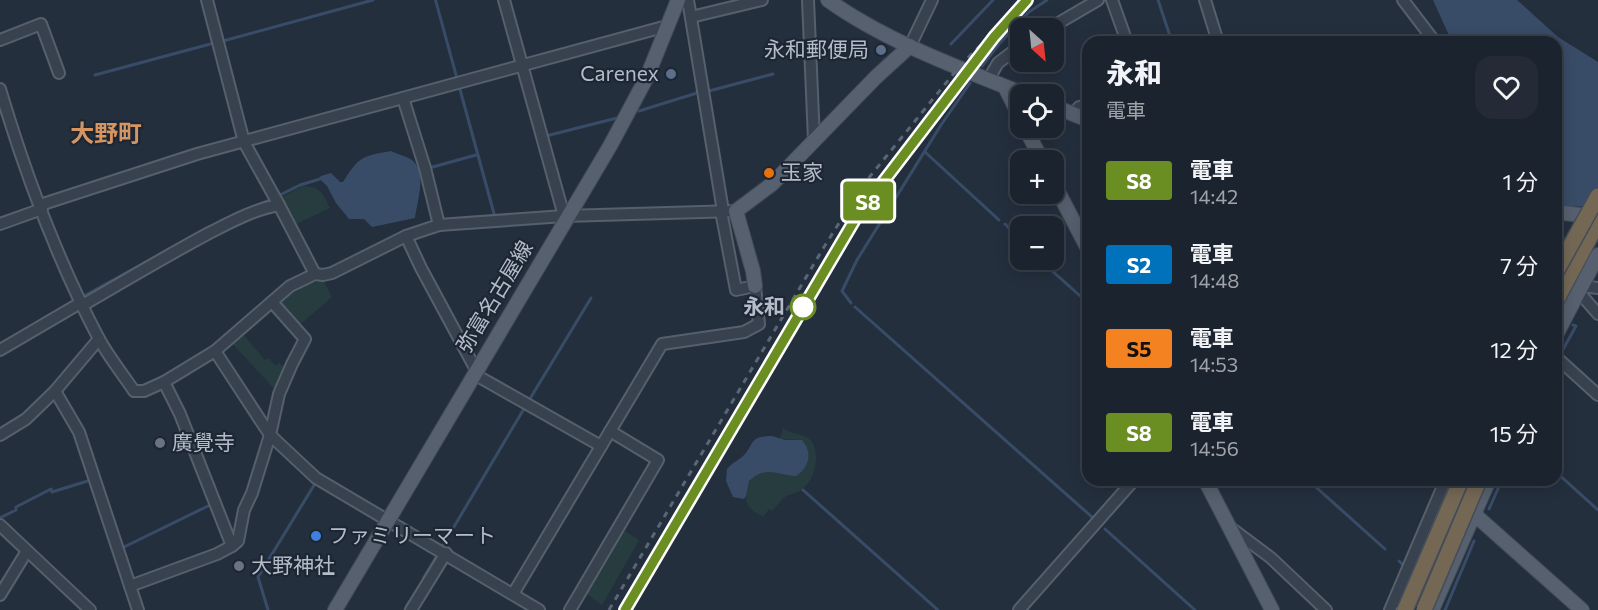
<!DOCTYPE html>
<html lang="ja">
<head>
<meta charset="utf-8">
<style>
  :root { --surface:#1b232e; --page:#242b36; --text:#f1f3f6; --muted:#a0a4aa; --line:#39404a }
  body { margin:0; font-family:Commissioner,"Noto Sans JP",sans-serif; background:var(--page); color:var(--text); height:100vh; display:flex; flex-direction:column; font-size:22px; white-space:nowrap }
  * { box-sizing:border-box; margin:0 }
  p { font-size:20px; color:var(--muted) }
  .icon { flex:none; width:33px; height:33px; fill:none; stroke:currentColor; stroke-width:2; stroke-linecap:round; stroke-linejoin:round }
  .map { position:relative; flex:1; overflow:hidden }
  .side { position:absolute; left:1082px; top:36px; width:480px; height:450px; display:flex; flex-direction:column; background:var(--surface); border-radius:18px; box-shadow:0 3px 15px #0003,0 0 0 2px var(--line) }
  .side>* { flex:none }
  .badge { padding:0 12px; border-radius:4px; font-size:21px; line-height:39px }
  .needle { width:39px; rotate:153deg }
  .tools { position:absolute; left:1010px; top:18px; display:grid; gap:12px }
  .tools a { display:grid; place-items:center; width:54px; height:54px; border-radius:12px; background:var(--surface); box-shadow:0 3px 15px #0003,0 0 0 2px var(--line); font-size:30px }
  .map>.badge { position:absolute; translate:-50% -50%; box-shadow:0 0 0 3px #fff }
  .round { display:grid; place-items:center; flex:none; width:63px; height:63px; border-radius:18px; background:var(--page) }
  .overview { display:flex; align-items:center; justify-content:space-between; height:102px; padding:0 24px }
  h1 { font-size:28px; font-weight:800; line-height:45px }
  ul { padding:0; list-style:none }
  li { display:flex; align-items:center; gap:18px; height:84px; padding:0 24px }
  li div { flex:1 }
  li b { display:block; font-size:22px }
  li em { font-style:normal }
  li .badge { min-width:66px; font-weight:700; text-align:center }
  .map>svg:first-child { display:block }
  .green { fill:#263c3f }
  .water { fill:#394c67 }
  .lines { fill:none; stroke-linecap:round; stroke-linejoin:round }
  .stream { stroke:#394c67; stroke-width:3 }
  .minor-casing { stroke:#565f6c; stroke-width:14 }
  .major-casing { stroke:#414a57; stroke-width:16 }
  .highway-casing { stroke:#434c59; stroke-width:18 }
  .minor { stroke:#38414e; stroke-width:10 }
  .major { stroke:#56606e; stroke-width:14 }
  .highway { stroke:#746855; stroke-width:15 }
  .rail { stroke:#5a6575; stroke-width:3; stroke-dasharray:6 6; stroke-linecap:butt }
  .highway-bridge-casing { stroke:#434c59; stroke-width:18; stroke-linecap:butt }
  .highway-bridge { stroke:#746855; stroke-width:15 }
  .line-casing { stroke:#fff; stroke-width:14 }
  .line { stroke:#6b8e23; stroke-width:9 }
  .service-dot { fill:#5c6f8a; stroke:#1d2633; stroke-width:2 }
  .food-dot { fill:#e8710a; stroke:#1d2633; stroke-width:2 }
  .stop-dot { fill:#fff; stroke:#6b8e23; stroke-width:3 }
  .worship-dot { fill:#6b7280; stroke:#1d2633; stroke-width:2 }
  .shop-dot { fill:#3f7fe0; stroke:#1d2633; stroke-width:2 }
  .labels { text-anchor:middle; stroke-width:4.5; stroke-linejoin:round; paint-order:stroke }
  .poi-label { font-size:21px; fill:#b4bcc9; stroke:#1d2633; text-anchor:start }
  .street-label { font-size:21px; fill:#b4bcc9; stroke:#1d2633 }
  .stop-label { font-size:21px; font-weight:bold; fill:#b4bcc9; stroke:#1d2633; text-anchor:end }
  .quarter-label { font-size:24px; font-weight:bold; fill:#d59563; stroke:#1d2633 }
</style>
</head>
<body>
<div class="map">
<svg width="1598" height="610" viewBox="0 0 1598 610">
  <rect width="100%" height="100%" fill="#242f3e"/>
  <g class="green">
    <path d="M303 186C321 187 322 192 330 208L294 225 280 198Z"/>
    <path d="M323 280 332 297 297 327 277 303C291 290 304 285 323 280Z"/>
    <polygon points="242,333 265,360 268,358 276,366 279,363 287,371 277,392 231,342"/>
    <path d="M783 428C791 435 806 433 812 442 821 457 814 484 798 492 794 494 789 494 785 497 780 501 776 507 772 511L769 509 763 517C744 506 744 502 749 481 762 469 772 471 789 476L802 440 780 439Z"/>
    <polygon points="622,529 639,540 602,605 584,592"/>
  </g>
  <g class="water">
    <polygon points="434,0 437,0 496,215 493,216"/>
    <polygon points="1433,0 1517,0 1558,37 1598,62 1598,207 1565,206 1556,187 1556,42 1452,42"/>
    <path d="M391 151C398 155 408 156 413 161 427 174 417 202 415 218L372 227 364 219H349L336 203 327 186 319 178 321 176 331 173 340 182H343C359 156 363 156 391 151Z"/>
    <path d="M772 436 785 440H802C813 452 809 468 796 476 775 475 767 465 749 481L746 496 744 499 733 497 726 481 727 469C732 463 737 461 742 457 755 446 747 436 772 436Z"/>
    <polygon points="1140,480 1143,480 1047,588 1046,585"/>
  </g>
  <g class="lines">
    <g class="stream">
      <polyline points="1158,0 1172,42"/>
      <polyline points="223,41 373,0"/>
      <polyline points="951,44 993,0"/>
      <polyline points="982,66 999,44 1029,12 1047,0"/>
      <polyline points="95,75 214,43"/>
      <polyline points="709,91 773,74"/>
      <polyline points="639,111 697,93"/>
      <polyline points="546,136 617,118"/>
      <polyline points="925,152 999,220"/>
      <polyline points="429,168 476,155"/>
      <polyline points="278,196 300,185 320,179"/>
      <polyline points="233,215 270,200"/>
      <polyline points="1005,224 1020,239"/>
      <polyline points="1040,260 1088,303"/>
      <polyline points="84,296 177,245"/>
      <polyline points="851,303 842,291 857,260 941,125 970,83"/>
      <polyline points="855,307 1092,517"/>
      <polyline points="1560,355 1576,326 1573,325"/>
      <polyline points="528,402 591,298"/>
      <polyline points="1556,472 1598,510"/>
      <polyline points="1308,480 1385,549"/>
      <polyline points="803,490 938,610"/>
      <polyline points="1489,509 1502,480"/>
      <polyline points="0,518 16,510 16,507 51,489 52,492 91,480 91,482"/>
      <polyline points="1105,529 1195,610"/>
      <polyline points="121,545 122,548 210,505"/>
      <polyline points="442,547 525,407"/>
      <polyline points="1399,561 1402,564"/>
      <polyline points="423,579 438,554"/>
      <polyline points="268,610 258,577 316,482"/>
      <polyline points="405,610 409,602"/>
      <polyline points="1445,610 1474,541"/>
    </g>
    <defs>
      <g id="minor">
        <polyline points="207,0 244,142 279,205 315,274"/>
        <polyline points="504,0 564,216"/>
        <polyline points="688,0 723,211"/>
        <polyline points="808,0 814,140"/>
        <polyline points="1112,0 1127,42"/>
        <polyline points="1205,0 1218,42"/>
        <polyline points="1403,0 1435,42"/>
        <polyline points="691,17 762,0"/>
        <polyline points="1050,28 1098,0"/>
        <polyline points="0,40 41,24 59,73"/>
        <polyline points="910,46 932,0"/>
        <polyline points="988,80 998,63 1020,46"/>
        <path d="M0 89C25 173 57 259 98 337 108 356 122 373 134 391H144L164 382 215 351 290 286 315 274 323 275 332 273 406 236 439 225 564 216 736 211"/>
        <polyline points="403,98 425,168 439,225"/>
        <polyline points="1074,115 1079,107 1088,106"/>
        <polyline points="40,205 197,154 667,26"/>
        <polyline points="0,224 42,209"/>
        <polyline points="406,236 421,268 476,370"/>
        <polyline points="1581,286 1598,288"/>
        <polyline points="1578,291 1598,314"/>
        <path d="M83 305C126 280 168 255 211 232 233 221 255 209 279 205"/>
        <polyline points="0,350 82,302"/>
        <polyline points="215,351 270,435 316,478 539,610"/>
        <polyline points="1556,357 1598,395"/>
        <polyline points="474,374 601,446"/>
        <polyline points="164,382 180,414 232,546"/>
        <polyline points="55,391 79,432 138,610"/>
        <polyline points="0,435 26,419 55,391 99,339"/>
        <polyline points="0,525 90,610"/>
        <polyline points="1231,528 1271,558 1326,610"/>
        <polyline points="130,586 217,554 232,546 238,541 244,510 252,493 270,435 279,394 292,364 305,339 272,302"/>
        <polyline points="513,594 662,344 744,332 759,324 755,286 736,290 721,211"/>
        <polyline points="0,595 27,551"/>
        <polyline points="411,610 446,553"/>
        <polyline points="570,610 658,460 610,431"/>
        <polyline points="1019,610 1134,480"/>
        <polyline points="1390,610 1443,486"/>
      </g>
      <g id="major">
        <path d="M828 0C885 41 959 68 1024 94"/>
        <polyline points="1005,87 1020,117"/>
        <polyline points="1053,106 1088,120"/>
        <polyline points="1025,128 1042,160"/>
        <polyline points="1053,182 1088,249"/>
        <polyline points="1556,212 1596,217"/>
        <polyline points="755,286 753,271 736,211 772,184 876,77 910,46"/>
        <polyline points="1556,335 1598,255"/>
        <polyline points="1205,480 1272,610"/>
        <polyline points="1474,514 1582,610"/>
        <polyline points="335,610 610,146 647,77 678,0"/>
        <polyline points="1432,610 1489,480"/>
      </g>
      <polyline id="highway" points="1556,301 1598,222"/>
    </defs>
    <use href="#minor" class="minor-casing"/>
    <use href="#major" class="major-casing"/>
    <use href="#highway" class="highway-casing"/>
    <use href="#minor" class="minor"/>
    <use href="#major" class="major"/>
    <use href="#highway" class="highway"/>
    <g class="rail">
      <polyline points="609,610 824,247 863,185 959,67 1025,0"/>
      <polyline points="625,610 857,216 975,62"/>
    </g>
    <defs>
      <g id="highway-bridge">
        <polyline points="1556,272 1598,196"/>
        <polyline points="1405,610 1461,480"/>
        <polyline points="1424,610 1479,480"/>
      </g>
    </defs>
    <use href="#highway-bridge" class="highway-bridge-casing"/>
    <use href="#highway-bridge" class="highway-bridge"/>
  </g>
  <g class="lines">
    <defs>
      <polyline id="line" points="625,610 857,216 994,37 1027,0"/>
    </defs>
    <use href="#line" class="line-casing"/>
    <use href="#line" class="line"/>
  </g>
  <g class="service-dot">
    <circle cx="881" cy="50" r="6"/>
    <circle cx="671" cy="74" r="6"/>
  </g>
  <circle class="food-dot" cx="769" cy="173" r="6"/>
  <circle class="stop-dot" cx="803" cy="307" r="12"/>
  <g class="worship-dot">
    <circle cx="160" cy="443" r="6"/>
    <circle cx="239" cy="566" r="6"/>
  </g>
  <circle class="shop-dot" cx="316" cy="536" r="6"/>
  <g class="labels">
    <g class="poi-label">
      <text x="869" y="57" text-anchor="end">永和郵便局</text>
      <text x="659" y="81" text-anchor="end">Carenex</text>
      <text x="781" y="180">玉家</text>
      <text x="172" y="450">廣覺寺</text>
      <text x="328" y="543">ファミリーマート</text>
      <text x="251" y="573">大野神社</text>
    </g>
    <g class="street-label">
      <text transform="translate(495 297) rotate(-59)" y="7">弥富名古屋線</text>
    </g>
    <g class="stop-label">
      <text x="785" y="314">永和</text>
    </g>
    <g class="quarter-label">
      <text x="106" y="142">大野町</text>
    </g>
  </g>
</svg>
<div class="tools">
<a><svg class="needle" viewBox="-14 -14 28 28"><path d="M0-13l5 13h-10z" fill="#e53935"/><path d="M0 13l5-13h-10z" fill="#a0a4aa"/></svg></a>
<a><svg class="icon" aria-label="locate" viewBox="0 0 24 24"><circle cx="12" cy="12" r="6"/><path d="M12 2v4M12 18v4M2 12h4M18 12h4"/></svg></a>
<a>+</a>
<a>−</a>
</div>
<b class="badge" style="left:868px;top:201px;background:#6b8e23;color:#fff">S8</b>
<section class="side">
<div class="overview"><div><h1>永和</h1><p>電車</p></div><a class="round"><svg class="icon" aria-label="heart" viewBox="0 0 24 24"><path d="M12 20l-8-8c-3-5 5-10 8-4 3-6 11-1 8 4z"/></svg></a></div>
<ul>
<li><span class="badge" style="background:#6b8e23;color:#fff">S8</span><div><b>電車</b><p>14:42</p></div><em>1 分</em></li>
<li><span class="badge" style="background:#0072bc;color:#fff">S2</span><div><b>電車</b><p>14:48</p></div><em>7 分</em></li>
<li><span class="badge" style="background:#f58220;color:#111">S5</span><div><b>電車</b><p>14:53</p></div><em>12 分</em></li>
<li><span class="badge" style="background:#6b8e23;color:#fff">S8</span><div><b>電車</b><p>14:56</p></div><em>15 分</em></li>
</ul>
</section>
</div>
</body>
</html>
